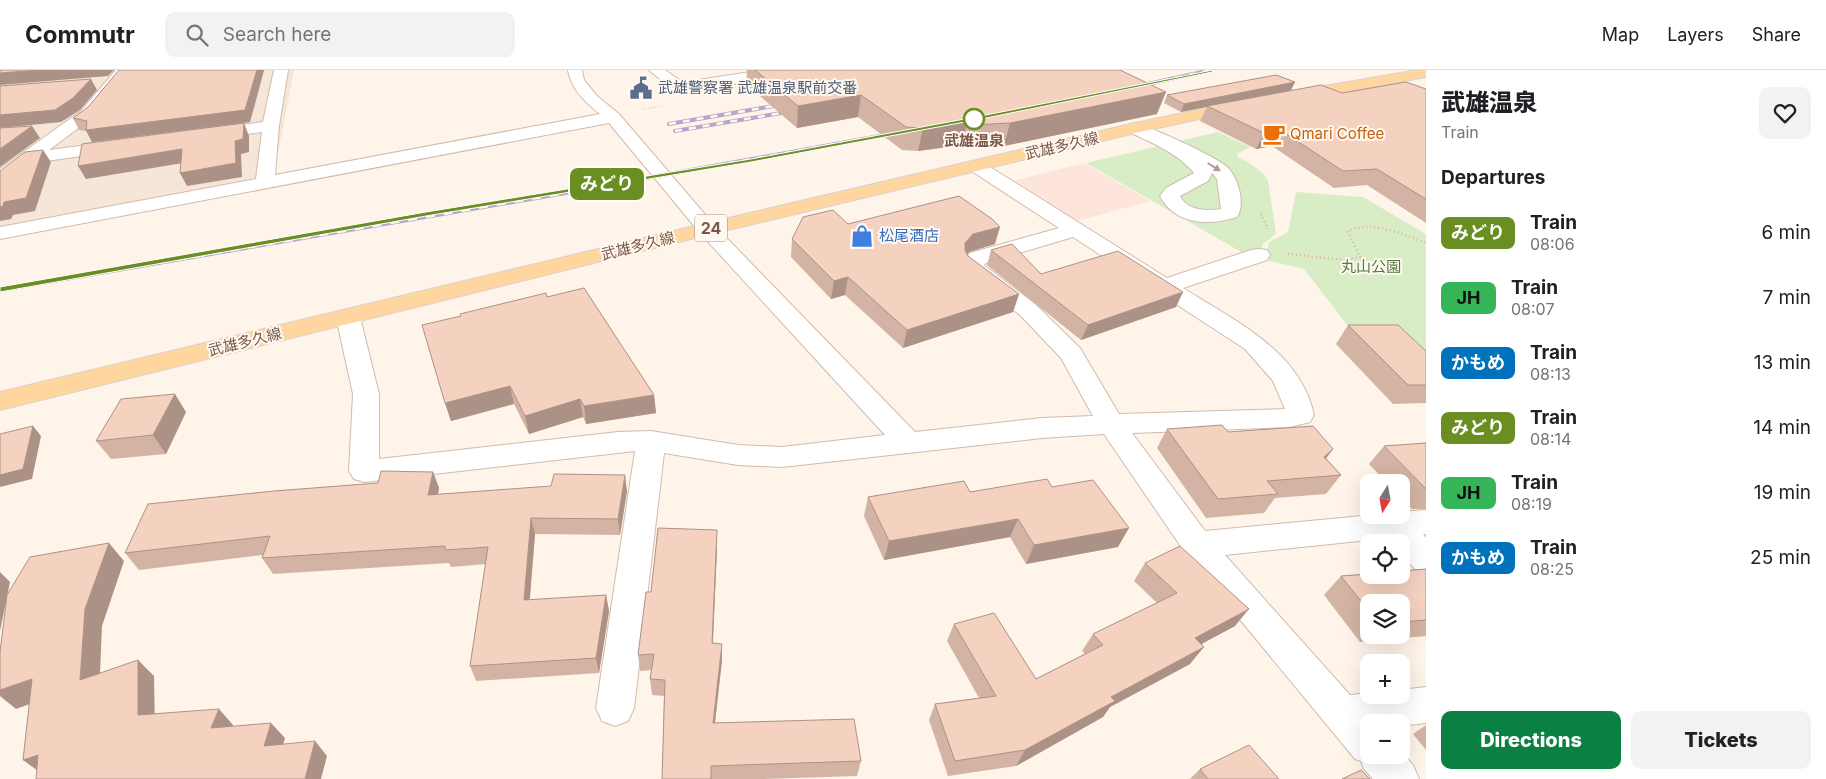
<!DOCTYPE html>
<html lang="en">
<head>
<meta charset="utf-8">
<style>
  :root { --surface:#fff; --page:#f2f2f2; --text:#202124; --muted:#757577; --line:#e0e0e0; --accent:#0b8043 }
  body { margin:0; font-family:Inter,"Noto Sans JP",sans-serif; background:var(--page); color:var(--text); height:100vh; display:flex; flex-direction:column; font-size:19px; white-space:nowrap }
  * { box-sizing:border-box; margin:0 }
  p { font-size:16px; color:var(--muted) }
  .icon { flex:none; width:28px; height:28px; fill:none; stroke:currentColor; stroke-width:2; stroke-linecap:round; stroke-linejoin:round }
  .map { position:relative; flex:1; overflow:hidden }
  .sheet { display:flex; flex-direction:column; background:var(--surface); width:400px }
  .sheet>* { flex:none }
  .badge { padding:0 10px; border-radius:8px; font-size:18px; line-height:32px }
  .needle { width:32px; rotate:191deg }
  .tools { position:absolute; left:1360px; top:404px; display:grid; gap:10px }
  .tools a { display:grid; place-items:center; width:50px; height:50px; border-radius:10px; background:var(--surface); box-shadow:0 5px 20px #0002; font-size:25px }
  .map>.badge { position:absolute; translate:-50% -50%; box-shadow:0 0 0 2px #fff }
  h2 { padding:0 15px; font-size:19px; line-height:45px }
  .round { display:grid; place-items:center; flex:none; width:52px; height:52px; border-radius:10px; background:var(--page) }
  .summary { display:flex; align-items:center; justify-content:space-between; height:85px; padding:0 15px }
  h1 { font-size:24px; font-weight:800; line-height:38px }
  .action { display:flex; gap:10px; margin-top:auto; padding:10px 15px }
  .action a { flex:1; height:58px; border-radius:10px; background:var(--accent); color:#fff; font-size:20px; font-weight:800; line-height:58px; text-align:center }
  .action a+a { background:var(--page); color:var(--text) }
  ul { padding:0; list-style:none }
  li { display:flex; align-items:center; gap:15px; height:65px; padding:0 15px }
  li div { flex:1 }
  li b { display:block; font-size:19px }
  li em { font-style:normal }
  li .badge { min-width:55px; font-weight:700; text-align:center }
  header { display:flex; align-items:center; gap:30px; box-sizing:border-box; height:70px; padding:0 25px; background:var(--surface); border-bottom:1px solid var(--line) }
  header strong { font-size:24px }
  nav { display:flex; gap:28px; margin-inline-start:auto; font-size:18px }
  .search { width:350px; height:45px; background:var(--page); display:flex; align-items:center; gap:12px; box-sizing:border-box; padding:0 18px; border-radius:10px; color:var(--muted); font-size:19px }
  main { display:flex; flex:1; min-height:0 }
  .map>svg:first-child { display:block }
  .residential { fill:#f6e6d7 }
  .commercial { fill:#fee5dc }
  .green { fill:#d8edc6 }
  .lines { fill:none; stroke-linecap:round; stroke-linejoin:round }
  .minor-casing { stroke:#d1bbad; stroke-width:2 }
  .major-casing { stroke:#dad1cc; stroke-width:2 }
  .path-far1 { stroke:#dbb4a1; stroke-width:2; stroke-dasharray:0.5 2.5; stroke-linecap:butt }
  .path { stroke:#dbb4a1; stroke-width:2.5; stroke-dasharray:1 3; stroke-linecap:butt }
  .minor { fill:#fff; fill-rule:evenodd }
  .major { fill:#ffd69f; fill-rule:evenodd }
  .rail-far1-casing { stroke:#b7a5ca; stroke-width:4 }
  .rail-casing { stroke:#b7a5ca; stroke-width:4.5 }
  .rail-far1 { stroke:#fff9f1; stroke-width:2.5; stroke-dasharray:7; stroke-linecap:butt }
  .rail { stroke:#fff9f1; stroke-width:3; stroke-dasharray:9; stroke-linecap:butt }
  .wall { fill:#d3b4a4; fill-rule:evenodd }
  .shaded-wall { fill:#ac9286 }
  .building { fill:#f5d1bf; stroke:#ac9286 }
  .oneway { fill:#af9b92 }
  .line { fill:#6b8e23; stroke:#fff }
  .stop-dot { fill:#fff; stroke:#6b8e23; stroke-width:2.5 }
  .labels { text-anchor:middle; stroke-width:4; stroke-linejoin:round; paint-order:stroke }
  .far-service-label { font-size:15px; fill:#4e5e75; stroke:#fff9f1; text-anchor:start }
  .far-food-label { font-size:15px; fill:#c56008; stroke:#fff9f1; text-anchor:start }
  .far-stop-label { font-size:15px; font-weight:bold; fill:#7a594a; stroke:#fff9f1 }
  .far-street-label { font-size:15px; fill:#7a594a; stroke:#fff9f1 }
  .far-shop-label { font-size:15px; fill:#366cbe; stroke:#fff9f1; text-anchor:start }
  .far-park-label { font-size:15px; fill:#537a3e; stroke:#fff9f1 }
  .shield { fill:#fff9f1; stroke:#a2897c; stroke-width:1 }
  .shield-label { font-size:16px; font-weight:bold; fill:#7a594a }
</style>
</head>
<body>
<header>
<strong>Commutr</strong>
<div class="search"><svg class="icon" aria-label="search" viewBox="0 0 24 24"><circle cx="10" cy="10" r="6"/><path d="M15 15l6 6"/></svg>Search here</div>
<nav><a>Map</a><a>Layers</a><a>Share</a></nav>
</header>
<main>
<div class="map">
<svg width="1426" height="709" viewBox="0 0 1426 709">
  <rect width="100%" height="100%" fill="#fef4e9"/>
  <polygon class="residential" points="0,0 294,0 274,104 0,159"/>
  <polygon class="commercial" points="1084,93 1150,131 1074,152 1012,111"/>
  <g class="green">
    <path d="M1218 62 1250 77 1237 84 1238 87C1249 93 1261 99 1268 110L1276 164 1262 175 1263 181 1243 183 1086 93Z"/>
    <polygon points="1296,122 1363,127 1426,164 1426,291 1391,266 1348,256 1304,199 1265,190 1269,172 1288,162"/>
  </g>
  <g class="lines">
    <defs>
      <g id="minor">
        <polygon points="116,0 131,0 93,47 49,80 118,71 124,72 127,76 124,80 32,93 7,112 0,114 0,99 81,41"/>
        <path d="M274 0H288L279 56 275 105 600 44C585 32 571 19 568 0H582L584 10 597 26 619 44 714 155 915 362 1042 348 1093 346 1061 288 1020 245 965 202 962 197V192L970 183 1059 158 970 100 967 96 970 92 976 91 982 92 1167 208 1251 180 1259 179 1267 180 1270 185 1267 190 1183 218C1233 250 1300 280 1314 345L1310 352 1290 357 1132 363 1205 461 1373 445H1401V442L1426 440V464H1423L1426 468V503L1415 499 1401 484V472H1392L1388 468 1225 485 1350 625 1369 623V625H1401V620L1426 617V653L1401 656V652H1369V685H1401V682L1413 695 1419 709H1373L1364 699 1361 691 1355 689 1186 484 1104 364 1042 368 782 397 738 395 664 383 634 638 628 651 615 656 602 651 596 638 635 381 364 412 354 409 349 401 353 324 336 247 340 242 348 240 356 242 360 247 379 324V389L618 362 651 361 738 375 782 377 885 365 700 163 609 53 0 169V157L256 109 262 62 210 69 204 68 201 64 204 60 210 59 263 52ZM1073 167 1245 279 1273 311 1285 339 1119 344 1080 278 1036 235 984 195 986 193Z"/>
        <polygon points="649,0 665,0 678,9 692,11 763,0 797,0 795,3 790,4 692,21 667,15"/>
        <path d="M1135 53C1151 57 1215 86 1227 97 1238 107 1246 135 1237 147 1209 156 1175 155 1160 126L1166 118 1194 103C1178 83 1152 73 1129 62L1127 58 1129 54ZM1212 103 1217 109 1221 139C1207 141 1187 141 1180 126L1208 111Z"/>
      </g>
      <g id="major">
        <polygon points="1418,0 1426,0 1426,7 1295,31 1289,29 1287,26 1289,23 1295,21"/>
        <polygon points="1240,31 1246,33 1248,36 1246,39 1135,63 707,165 0,340 0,322 707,153 1135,53"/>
      </g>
    </defs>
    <use href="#minor" class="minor-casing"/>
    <use href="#major" class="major-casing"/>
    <polyline class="path-far1" points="643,39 661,36"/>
    <g class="path">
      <polyline points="1261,144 1268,159"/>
      <path d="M1288 184 1345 190 1360 187 1348 161C1373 150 1402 164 1426 173"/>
    </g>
    <use href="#minor" class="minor"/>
    <use href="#major" class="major"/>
    <defs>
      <g id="rail-far1">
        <polyline points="1134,17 1211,0"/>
        <polyline points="669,54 785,34"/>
        <polyline points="675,61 793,41"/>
        <polyline points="591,118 896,63"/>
      </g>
      <polyline id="rail" points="0,220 599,117"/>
    </defs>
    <use href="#rail-far1" class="rail-far1-casing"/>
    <use href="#rail" class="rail-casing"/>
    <use href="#rail-far1" class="rail-far1"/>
    <use href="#rail" class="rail"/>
  </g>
  <g class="wall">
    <polygon points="119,0 264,0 250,52 92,72 86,61 79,60 73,48 88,37"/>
    <polygon points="747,0 1120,0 1157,44 1004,76 967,78 962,75 918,81 902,80 858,47 797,58 746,14"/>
    <polygon points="1295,12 1291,20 1342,23 1426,19 1426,153 1367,115 1334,118 1272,76 1256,79 1200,51 1207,37 1181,42 1164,33 1167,25"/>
    <polygon points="848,154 995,174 969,182 967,184 968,186 1019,224 1013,242 903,278 845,225 831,229 791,187 792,169"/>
    <polygon points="991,180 1041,204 1176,237 1081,270 987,195"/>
    <polygon points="547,227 654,325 656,343 586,354 583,347 529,364 514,334 451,351 445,333"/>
    <polygon points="1348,255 1426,281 1426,333 1393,334 1336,274"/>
    <polygon points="186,342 166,384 111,389 96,371"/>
    <polygon points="1167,359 1326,388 1341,405 1326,424 1275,428 1264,443 1206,448 1157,378"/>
    <polygon points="1426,373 1426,439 1412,439 1401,428 1401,412 1386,412 1369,394 1384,376"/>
    <polygon points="433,402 439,418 438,425 627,421 620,465 535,464 530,530 606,525 609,541 599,603 476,611 470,596 486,494 451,497 449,493 273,504 262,488 263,485 139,500 125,483 378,413"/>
    <polygon points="1052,417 1118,477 1026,494 1010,467 884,490 864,446 868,427"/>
    <polygon points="717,478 713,573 722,590 715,653 861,691 857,706 764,709 662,709 664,626 652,625 650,609 652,600 640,601 638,585"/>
    <polygon points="1145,493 1235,556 1201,574 1190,594 1110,637 1103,647 1016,696 948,706 929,650 935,634 979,628 947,571 954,554 1036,609 1085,584 1082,581 1093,564 1157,533 1134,511"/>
    <path d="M1426 499V566L1360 572 1324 525 1341 506ZM1369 532H1401V565H1369Z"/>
    <polygon points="1426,655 1426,680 1413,664"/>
    <polygon points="1200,699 1279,709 1190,709"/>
  </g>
  <g class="shaded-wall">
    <polygon points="39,0 114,0 108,6 0,15 0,3"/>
    <polygon points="257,0 264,0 250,52 92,72 86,60"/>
    <polygon points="91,9 97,20 80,40 61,52 0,58 0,45"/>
    <polygon points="1295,12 1291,20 1181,42 1184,34"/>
    <polygon points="1166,22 1157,44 1004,76 1010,53"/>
    <polygon points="861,25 858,47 797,58 798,36"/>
    <polygon points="967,52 962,75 918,81 923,58"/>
    <polygon points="244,53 249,66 249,82 241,84 242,107 187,116 180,103 235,71"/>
    <polygon points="32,56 40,68 0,97 0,79"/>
    <polygon points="1280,60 1272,76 1256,79 1264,63"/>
    <polygon points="182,79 189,92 86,109 78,96"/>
    <polygon points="43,80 51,92 35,141 13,145 11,149 0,151 0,137"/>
    <polygon points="1000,157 995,174 969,182 961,191 965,173 973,164"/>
    <polygon points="848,207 845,225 831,229 834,211"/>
    <polygon points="1183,222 1176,237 1081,270 1088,255"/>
    <polygon points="1019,224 1013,242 903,278 907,260"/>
    <polygon points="510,316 514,334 451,351 445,333"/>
    <polygon points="175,324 186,342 166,384 153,365"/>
    <polygon points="654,325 656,343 586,354 584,336"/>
    <polygon points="580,329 583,347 529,364 525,346"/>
    <polygon points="33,356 41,366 32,409 0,417 0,405"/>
    <polygon points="1333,379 1319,398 1324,387"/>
    <polygon points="433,402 439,418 435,442 428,425"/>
    <polygon points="625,405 627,421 620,465 618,449"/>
    <polygon points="531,448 535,464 528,546 524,530"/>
    <polygon points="1018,449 1010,467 884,490 889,471"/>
    <polygon points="1129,458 1118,477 1026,494 1034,475"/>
    <polygon points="717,460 717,478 712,589 712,573"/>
    <polygon points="109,473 124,491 102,556 99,627 80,610 85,539"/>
    <polygon points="0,502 10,512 0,561"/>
    <polygon points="606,525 609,541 599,603 596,588"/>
    <polygon points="1249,539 1235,556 1181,585 1195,568"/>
    <polygon points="722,574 722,590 713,669 713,653"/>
    <polygon points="1204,577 1190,594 1110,637 1103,647 1016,696 1025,680 1111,627"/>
    <polygon points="138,590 154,606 155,661 138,645"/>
    <polygon points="32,609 52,626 16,639 0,626 0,620"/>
    <polygon points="219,639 233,655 227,674 211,658"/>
    <polygon points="271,653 285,668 278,692 264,676"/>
    <polygon points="315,671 327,686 321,709 305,709"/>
    <polygon points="38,685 45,706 23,690"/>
  </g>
  <g class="building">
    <polygon points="0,0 39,0 0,3"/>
    <polygon points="119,0 257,0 245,40 86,60 87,51 73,48 88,37"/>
    <polygon points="755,0 1120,0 1166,22 1010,53 972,55 967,52 923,58 906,57 861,25 798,36"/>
    <polygon points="1276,5 1295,12 1184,34 1167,25"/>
    <polygon points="91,9 73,28 55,40 0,45 0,16"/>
    <polygon points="1406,12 1426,19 1426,129 1377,99 1343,101 1280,60 1264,63 1207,36 1321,15 1342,23"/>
    <polygon points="244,53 243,69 235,71 236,93 180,103 182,79 78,96 82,74"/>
    <polygon points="32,56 0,79 0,58"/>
    <polygon points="43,80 26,128 4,132 3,136 0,137 0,101 25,82"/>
    <polygon points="959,126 992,149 1000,157 973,164 965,173 965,180 968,186 1019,224 907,260 848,207 834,211 792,169 803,147 833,140 848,154"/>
    <polygon points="1012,174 1041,204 1118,181 1183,222 1088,255 991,180"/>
    <polygon points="584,218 654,325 584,336 580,329 525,346 510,316 445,333 422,255 461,246 460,244 546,223 547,227"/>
    <polygon points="1348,255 1398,255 1426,281 1426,315 1408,315"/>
    <polygon points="175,324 153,365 96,371 121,329"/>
    <polygon points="1222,355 1228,362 1313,356 1333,379 1324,387 1341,405 1267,411 1278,424 1218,429 1167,359"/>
    <polygon points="33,356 23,399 0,405 0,364"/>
    <polygon points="1426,373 1426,419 1384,376"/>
    <polygon points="381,401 433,402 428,425 551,416 554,404 625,405 618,449 531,448 524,530 606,525 596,588 470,596 488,477 445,480 445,476 262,488 270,466 125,483 148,434 274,421 378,413"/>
    <polygon points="1047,409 1052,417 1093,410 1129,458 1034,475 1018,449 889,471 868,427 964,411 970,422"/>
    <polygon points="658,458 717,460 712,573 722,574 713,653 854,649 861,691 711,696 711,709 662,709 665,610 650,609 654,584 638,585 646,522 651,522"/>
    <polygon points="109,473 85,539 80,610 138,590 138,645 219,639 211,658 271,653 264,676 315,671 305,709 36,709 38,685 23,690 32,609 0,620 0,582 7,525 30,487"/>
    <polygon points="1180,476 1249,539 1195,568 1204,577 1111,627 1115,631 1025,680 955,691 935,634 996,626 954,554 994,543 1036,609 1103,575 1093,564 1177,523 1145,493"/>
    <polygon points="1426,499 1426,550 1401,552 1401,532 1369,532 1369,541 1341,506 1369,504 1369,505 1401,505 1401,501"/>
    <polygon points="1249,675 1279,709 1208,709 1200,699"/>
    <polygon points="1361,700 1370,709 1342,709"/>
  </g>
  <defs><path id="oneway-solid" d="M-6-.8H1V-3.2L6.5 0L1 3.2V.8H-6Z" transform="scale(1.25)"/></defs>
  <use class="oneway" href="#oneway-solid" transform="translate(1214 97) rotate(32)"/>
  <polygon class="line" points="1212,2 986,48 751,92 426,146 0,222 0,217 426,142 751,89 986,45 1213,0"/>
  <defs>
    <symbol id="civic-bare" viewBox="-9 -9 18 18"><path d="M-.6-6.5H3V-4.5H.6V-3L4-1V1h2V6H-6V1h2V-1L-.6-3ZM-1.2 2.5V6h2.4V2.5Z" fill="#5c6f8a" stroke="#fff9f1" stroke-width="2.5" paint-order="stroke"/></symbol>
    <symbol id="cafe-bare" viewBox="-9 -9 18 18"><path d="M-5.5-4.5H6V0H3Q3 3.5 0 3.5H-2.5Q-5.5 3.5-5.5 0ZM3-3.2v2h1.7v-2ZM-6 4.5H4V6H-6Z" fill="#e8710a" stroke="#fff9f1" stroke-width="2.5" paint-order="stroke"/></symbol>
    <symbol id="shop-bare" viewBox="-9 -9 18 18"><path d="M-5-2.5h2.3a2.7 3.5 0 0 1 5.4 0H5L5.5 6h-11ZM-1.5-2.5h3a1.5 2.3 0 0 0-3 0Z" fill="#3f7fe0" stroke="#fff9f1" stroke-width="2.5" paint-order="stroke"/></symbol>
  </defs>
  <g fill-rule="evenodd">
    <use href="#civic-bare" x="625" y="2" width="32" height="32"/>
    <use href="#cafe-bare" x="1258" y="48" width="32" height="32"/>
    <use href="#shop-bare" x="846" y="150" width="32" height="32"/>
  </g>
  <circle class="stop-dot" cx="974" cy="49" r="10"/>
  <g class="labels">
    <g class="far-service-label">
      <text x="658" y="23">武雄警察署 武雄温泉駅前交番</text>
    </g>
    <g class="far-food-label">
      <text x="1290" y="69">Qmari Coffee</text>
    </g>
    <g class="far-stop-label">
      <text x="974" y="76">武雄温泉</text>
    </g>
    <g class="far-street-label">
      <text transform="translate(1062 76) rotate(-13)" y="5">武雄多久線</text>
      <text transform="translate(638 176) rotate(-14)" y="5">武雄多久線</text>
      <text transform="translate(245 272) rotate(-14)" y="5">武雄多久線</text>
    </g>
    <g class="far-shop-label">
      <text x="879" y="171">松尾酒店</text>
    </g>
    <g class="far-park-label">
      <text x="1371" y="202">丸山公園</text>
    </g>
    <rect class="shield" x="695" y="144.5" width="32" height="27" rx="4"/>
    <g class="shield-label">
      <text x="711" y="164">24</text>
    </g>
  </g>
</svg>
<div class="tools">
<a><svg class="needle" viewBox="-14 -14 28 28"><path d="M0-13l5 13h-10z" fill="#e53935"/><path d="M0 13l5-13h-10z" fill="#757577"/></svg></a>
<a><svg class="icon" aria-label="locate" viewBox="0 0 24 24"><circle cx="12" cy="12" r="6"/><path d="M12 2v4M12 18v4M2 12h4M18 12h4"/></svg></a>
<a><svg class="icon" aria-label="layers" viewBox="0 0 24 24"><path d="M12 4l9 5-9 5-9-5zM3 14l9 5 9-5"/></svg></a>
<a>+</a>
<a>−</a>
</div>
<b class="badge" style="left:607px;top:114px;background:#6b8e23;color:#fff">みどり</b>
</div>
<section class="sheet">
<div class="summary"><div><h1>武雄温泉</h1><p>Train</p></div><a class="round"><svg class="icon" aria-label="heart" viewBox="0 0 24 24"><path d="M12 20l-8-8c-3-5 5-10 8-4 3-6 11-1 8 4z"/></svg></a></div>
<h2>Departures</h2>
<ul>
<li><span class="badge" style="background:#6b8e23;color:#fff">みどり</span><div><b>Train</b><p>08:06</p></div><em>6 min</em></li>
<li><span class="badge" style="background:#36b558;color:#111">JH</span><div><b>Train</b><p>08:07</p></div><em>7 min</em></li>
<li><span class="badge" style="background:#0072bc;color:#fff">かもめ</span><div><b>Train</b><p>08:13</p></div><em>13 min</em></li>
<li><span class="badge" style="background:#6b8e23;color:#fff">みどり</span><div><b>Train</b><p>08:14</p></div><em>14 min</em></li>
<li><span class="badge" style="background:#36b558;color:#111">JH</span><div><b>Train</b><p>08:19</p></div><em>19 min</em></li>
<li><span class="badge" style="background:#0072bc;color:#fff">かもめ</span><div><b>Train</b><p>08:25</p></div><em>25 min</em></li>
</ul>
<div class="action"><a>Directions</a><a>Tickets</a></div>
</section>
</main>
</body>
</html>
